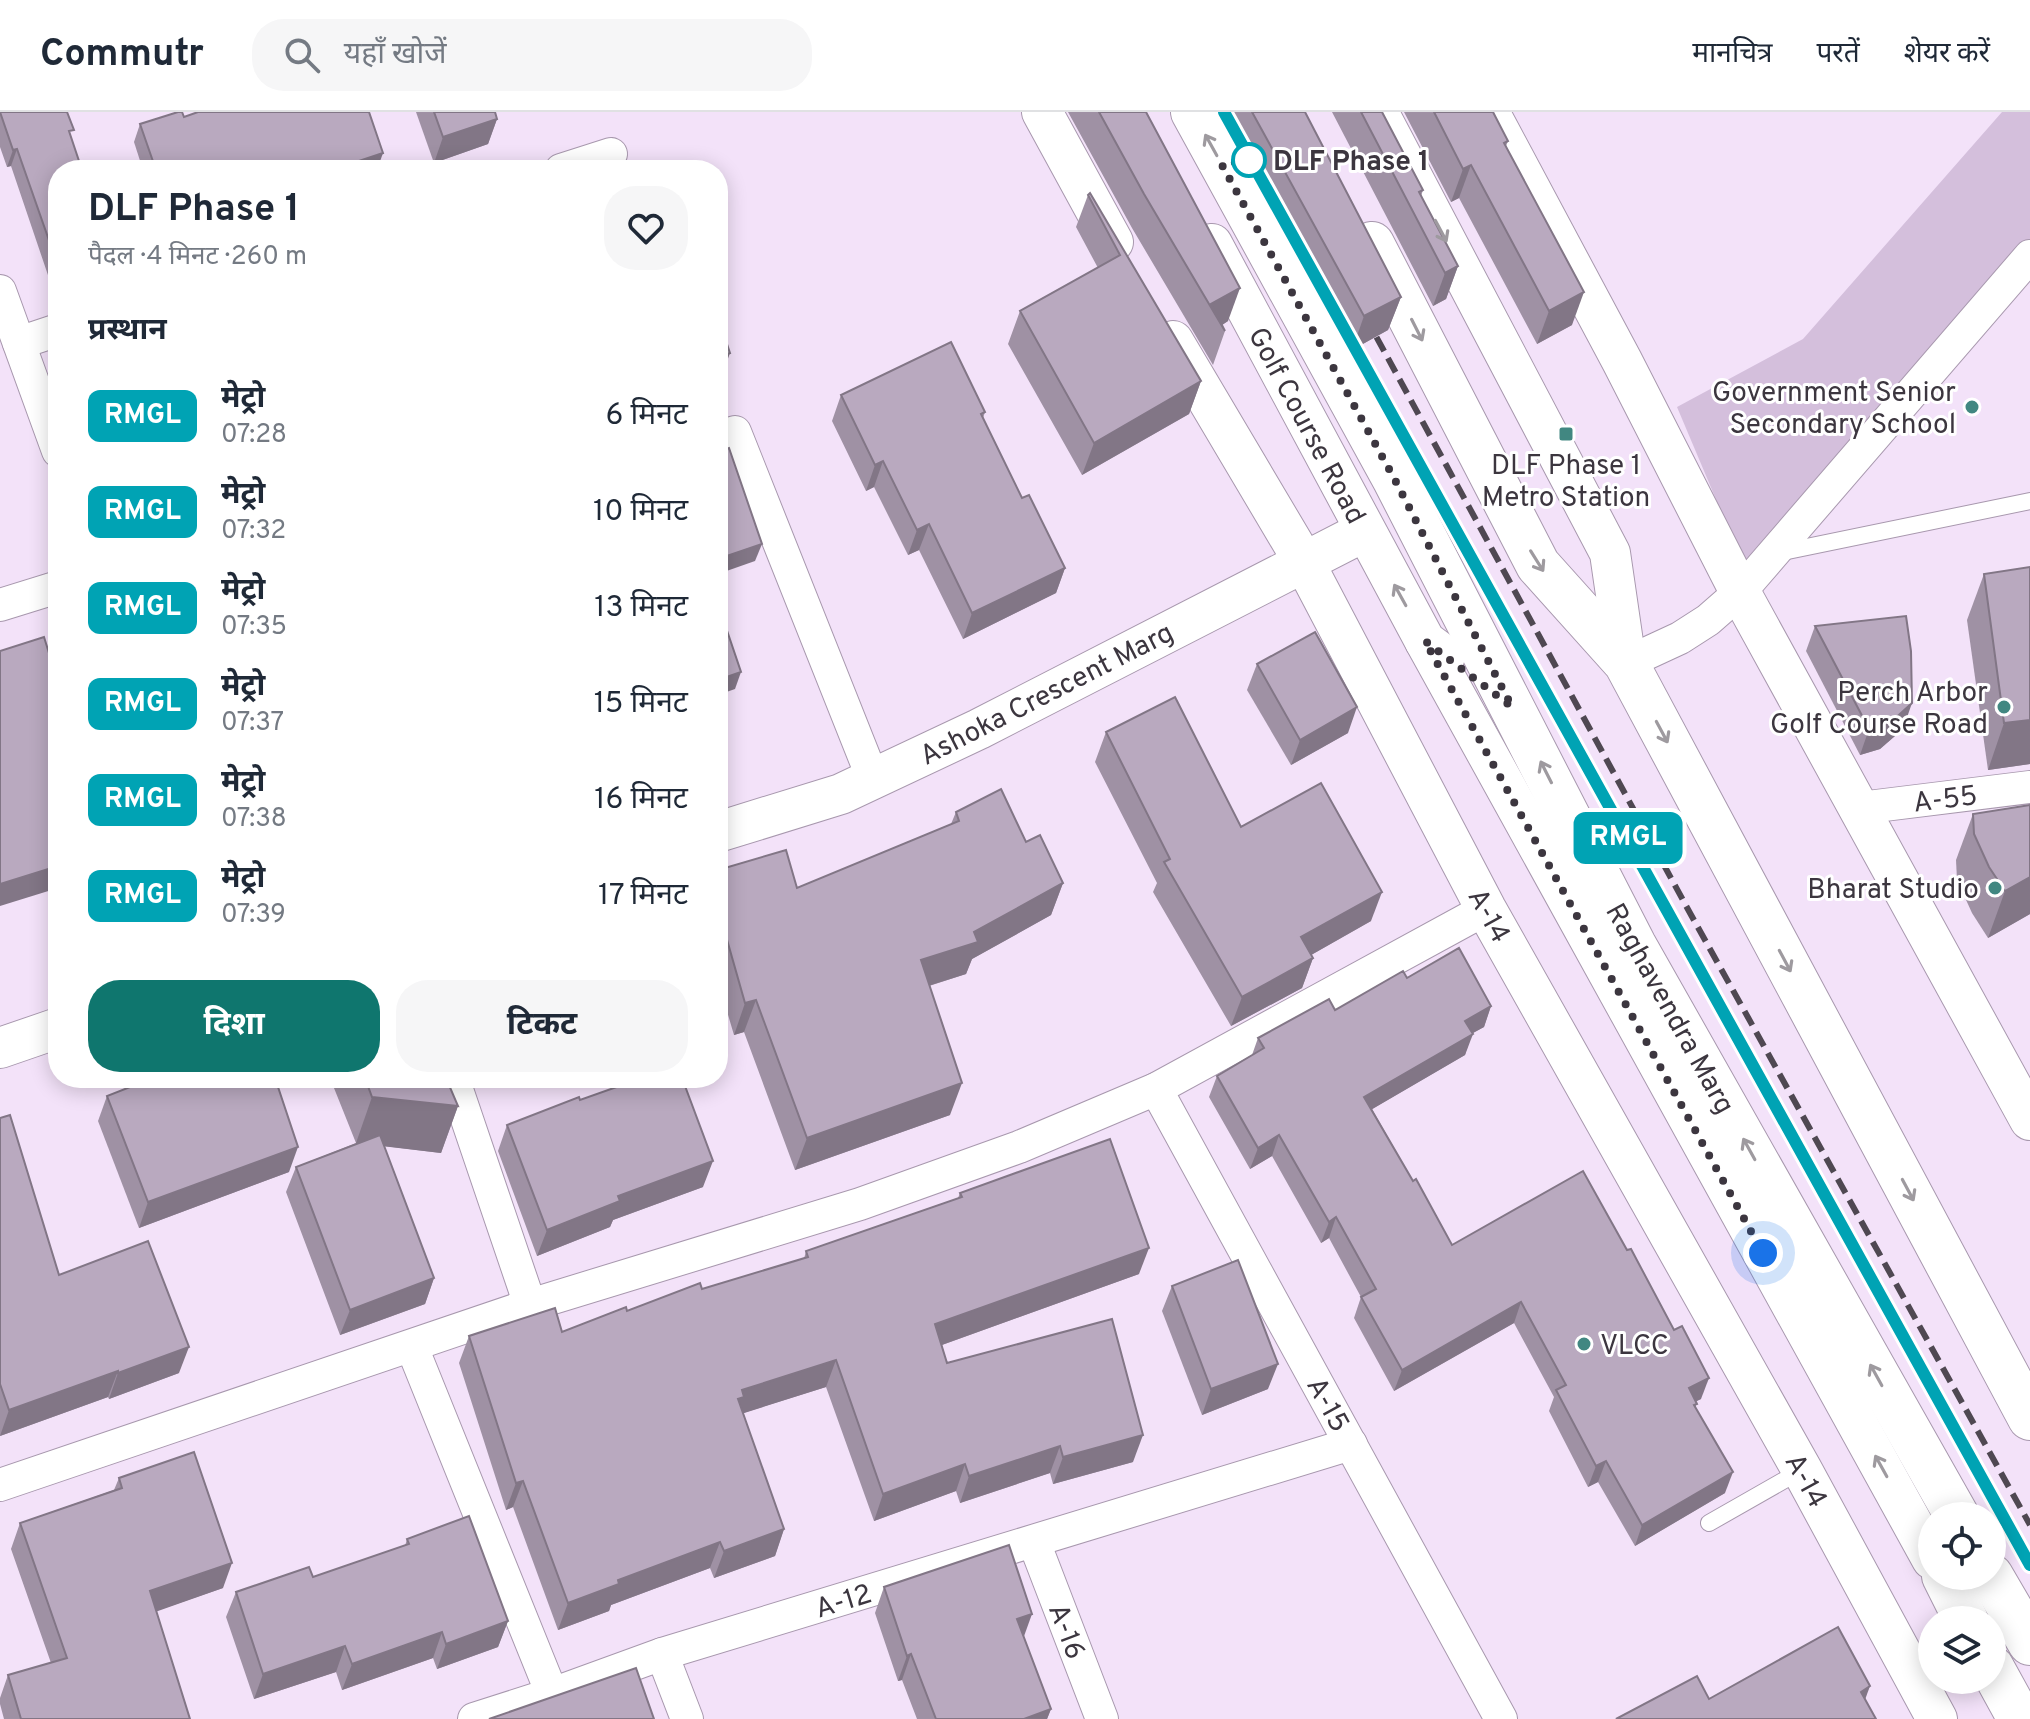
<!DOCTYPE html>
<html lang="hi">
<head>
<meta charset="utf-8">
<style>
  :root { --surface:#fff; --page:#f6f6f7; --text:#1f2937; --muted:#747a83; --line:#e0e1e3; --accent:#0f766e }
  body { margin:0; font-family:Overpass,"Noto Sans Devanagari",sans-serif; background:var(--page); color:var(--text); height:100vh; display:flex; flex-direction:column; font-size:30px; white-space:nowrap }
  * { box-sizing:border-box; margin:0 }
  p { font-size:26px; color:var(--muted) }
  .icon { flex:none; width:44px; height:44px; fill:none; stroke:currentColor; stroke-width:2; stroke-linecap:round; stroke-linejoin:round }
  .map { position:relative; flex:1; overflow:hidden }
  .sheet { position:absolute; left:48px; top:48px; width:680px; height:928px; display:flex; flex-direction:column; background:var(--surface); border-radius:32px; box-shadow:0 4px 20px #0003 }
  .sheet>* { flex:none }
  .badge { padding:0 16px; border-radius:12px; font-size:28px; line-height:52px }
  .fabs { position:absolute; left:1918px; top:1390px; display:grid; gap:16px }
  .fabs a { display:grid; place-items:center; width:88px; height:88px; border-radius:50%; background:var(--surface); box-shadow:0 4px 20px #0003; font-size:40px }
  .you { position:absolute; width:40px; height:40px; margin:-20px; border:6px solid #fff; border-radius:50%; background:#1a73e8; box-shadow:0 0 0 12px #1a73e833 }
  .map>.badge { position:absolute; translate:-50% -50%; box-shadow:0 0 0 4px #fff }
  h2 { padding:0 40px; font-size:30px; line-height:72px }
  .round { display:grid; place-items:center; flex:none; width:84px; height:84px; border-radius:32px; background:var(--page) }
  .headline { display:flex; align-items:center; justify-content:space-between; height:136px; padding:0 40px }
  h1 { font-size:38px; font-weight:700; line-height:60px }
  .action { display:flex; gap:16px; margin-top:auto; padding:16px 40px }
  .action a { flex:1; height:92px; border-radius:32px; background:var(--accent); color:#fff; font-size:32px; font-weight:700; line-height:92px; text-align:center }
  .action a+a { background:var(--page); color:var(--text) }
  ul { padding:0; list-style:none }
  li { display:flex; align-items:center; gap:24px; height:96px; padding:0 40px }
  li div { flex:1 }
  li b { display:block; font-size:30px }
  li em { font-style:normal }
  li .badge { min-width:88px; font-weight:700; text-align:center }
  header { display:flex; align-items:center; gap:48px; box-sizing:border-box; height:112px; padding:0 40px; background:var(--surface); border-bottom:2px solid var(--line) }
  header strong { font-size:38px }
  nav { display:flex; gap:44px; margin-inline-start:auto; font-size:28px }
  .search { width:560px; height:72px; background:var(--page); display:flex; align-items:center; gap:20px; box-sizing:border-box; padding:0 28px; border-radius:32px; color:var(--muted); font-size:30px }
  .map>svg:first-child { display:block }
  .green { fill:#d4bfdc }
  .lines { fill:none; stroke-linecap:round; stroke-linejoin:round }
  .service-casing { stroke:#a898ae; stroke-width:18 }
  .minor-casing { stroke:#a898ae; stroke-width:34 }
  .tertiary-casing { stroke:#a898ae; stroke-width:42 }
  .secondary-casing { stroke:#a898ae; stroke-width:46 }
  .service { stroke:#fff; stroke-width:16 }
  .minor { stroke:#fff; stroke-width:32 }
  .tertiary { stroke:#fff; stroke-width:40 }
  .secondary { stroke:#fff; stroke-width:44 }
  .rail { stroke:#4f4852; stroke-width:6; stroke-dasharray:16 8; stroke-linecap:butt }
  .wall { fill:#9f91a4 }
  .shaded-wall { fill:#827686 }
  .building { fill:#b9a9bf; stroke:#827686; stroke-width:2 }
  .oneway { stroke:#9e9a9f }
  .line-casing { stroke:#fff; stroke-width:18 }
  .line { stroke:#00a3b4; stroke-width:12 }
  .walk { stroke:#3c363f; stroke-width:8; stroke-dasharray:0 14.4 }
  .stop-dot { fill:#fff; stroke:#00a3b4; stroke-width:4 }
  .poi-dot { fill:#418781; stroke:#fff; stroke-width:3 }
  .labels { text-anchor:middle; stroke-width:6; stroke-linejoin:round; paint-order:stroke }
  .stop-label { font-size:28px; font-weight:bold; fill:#3c363f; stroke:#fff; text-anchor:start }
  .poi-label { font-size:28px; fill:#3c363f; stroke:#fff; text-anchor:end }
  .street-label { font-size:28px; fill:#3c363f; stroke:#fff }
</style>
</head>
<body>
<header>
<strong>Commutr</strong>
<div class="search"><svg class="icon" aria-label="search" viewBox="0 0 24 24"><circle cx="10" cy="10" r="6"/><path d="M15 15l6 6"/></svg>यहाँ खोजें</div>
<nav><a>मानचित्र</a><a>परतें</a><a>शेयर करें</a></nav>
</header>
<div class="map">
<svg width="2030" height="1607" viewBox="0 0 2030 1607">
  <rect width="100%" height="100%" fill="#f3e2f9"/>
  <polygon class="green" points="2002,0 2030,0 2030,129 1745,456 1677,295 1803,227"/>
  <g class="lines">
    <defs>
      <g id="service">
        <polyline points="1778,441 2030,389"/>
        <polyline points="1709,1411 1802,1358"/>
      </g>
      <g id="minor">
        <polyline points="561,58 611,42"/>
        <polyline points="0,179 58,339"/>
        <polyline points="19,231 58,218"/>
        <polyline points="718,325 735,320 873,667"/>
        <polyline points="0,493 58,475"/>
        <polyline points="1626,551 1680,526 1708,508 1740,480 2030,144"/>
        <polyline points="1860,696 2030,675"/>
        <polyline points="453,966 530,1193"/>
        <polyline points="1156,977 1501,1607"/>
        <polyline points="412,1235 552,1582"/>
        <polyline points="0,1373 530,1193 860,1092 1019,1035 1156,977 1486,797"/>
        <polyline points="1034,1430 1102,1607"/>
        <polyline points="662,1542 687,1607"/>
        <polyline points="474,1607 552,1582 662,1542 1351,1332"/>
      </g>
      <g id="tertiary">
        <polyline points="1042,0 1113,130"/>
        <polyline points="1378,0 1610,441 1626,551"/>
        <polyline points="1489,0 1622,249 1740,480 2030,1008"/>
        <polyline points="1212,132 1425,529 1445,544"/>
        <polyline points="1173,229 1304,450 1486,797 1802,1358 1937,1607"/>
        <polyline points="1425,529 1932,1447"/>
        <polyline points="718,720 841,682 979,617 1365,419"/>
        <polyline points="0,936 58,916"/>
      </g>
      <g id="secondary">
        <polyline points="1193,0 1395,368 1634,833 1957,1404"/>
        <polyline points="1372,132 1538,453 1626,551 2030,1306"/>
        <polyline points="1944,1464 1966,1508"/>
        <polyline points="1991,1464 2030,1531"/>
        <polyline points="1992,1556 2020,1607"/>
      </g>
    </defs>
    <use href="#service" class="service-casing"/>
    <use href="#minor" class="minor-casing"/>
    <use href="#tertiary" class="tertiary-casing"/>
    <use href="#secondary" class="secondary-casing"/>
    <use href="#service" class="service"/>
    <use href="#minor" class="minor"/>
    <use href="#tertiary" class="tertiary"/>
    <use href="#secondary" class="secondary"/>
    <g class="rail">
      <polyline points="1365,204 1690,801 2030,1413"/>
      <polyline points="1344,217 2030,1453"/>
    </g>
  </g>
  <g class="wall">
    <polygon points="0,0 58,58 58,170 51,172 11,54 7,55 0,35"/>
    <polygon points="416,0 495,0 497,7 488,32 434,51"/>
    <polygon points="1068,0 1146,0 1228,209 1222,213 1225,219 1213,253 1132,116"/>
    <polygon points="1221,0 1305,0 1401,185 1388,218 1352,238"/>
    <polygon points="1332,0 1382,0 1423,78 1421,84 1458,154 1446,187 1433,194"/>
    <polygon points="1404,0 1493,0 1508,29 1506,34 1572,213 1537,232 1459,86 1451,90"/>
    <polygon points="184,5 377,58 143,58 134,30 140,12"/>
    <polygon points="1088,83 1201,269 1189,302 1082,363 1008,232 1020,199 1098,156 1076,115"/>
    <polygon points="841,283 985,300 983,306 1022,386 1065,456 1056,481 963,527 919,438 908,443 874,375 866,379 832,309"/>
    <polygon points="2030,455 2030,652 1988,658 1967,508 1984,462"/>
    <polygon points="1815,514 1903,617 1880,637 1860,643 1806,539"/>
    <polygon points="1257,552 1348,621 1291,653 1247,578"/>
    <polygon points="1106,620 1241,715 1371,809 1311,843 1313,846 1302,876 1231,914 1153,780 1157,771 1095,650"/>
    <polygon points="956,700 1026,730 1063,771 1051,803 972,847 966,862 929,874 950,1003 795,1058 744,920 734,923 718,869 718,758 797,776 951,712"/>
    <polygon points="1973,702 2030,802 1988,826 1972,801 1957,768 1956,748"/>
    <polygon points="1407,866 1491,894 1484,915 1472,921 1465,943 1372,997 1413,1069 1452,1133 1701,1287 1696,1289 1696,1296 1725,1381 1635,1434 1598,1370 1588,1375 1549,1299 1554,1285 1514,1211 1394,1279 1354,1206 1361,1185 1329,1126 1321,1131 1272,1044 1250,1057 1209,985 1217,964 1252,943 1258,926 1335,898"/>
    <polygon points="330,966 446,966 458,994 441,1041 384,1034 434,1166 425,1192 340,1223 286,1080 296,1055 356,1031"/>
    <polygon points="107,984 289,1060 139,1116 98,1009"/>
    <polygon points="580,988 703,1075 613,1108 610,1115 537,1144 498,1039 507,1013"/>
    <polygon points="0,1006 59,1163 179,1261 109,1287 108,1285 0,1324"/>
    <polygon points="960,1081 1139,1162 942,1233 947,1251 1133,1350 1053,1372 1050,1361 960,1391 956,1379 874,1409 826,1275 743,1301 784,1417 775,1444 714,1466 710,1456 611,1493 609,1499 558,1518 513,1395 506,1398 459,1251 469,1224 562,1220 804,1147 806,1139 958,1086"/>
    <polygon points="1172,1174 1268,1277 1202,1303 1162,1199"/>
    <polygon points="119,1366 223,1476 156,1499 190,1607 4,1607 0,1592 0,1586 8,1563 51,1551 11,1437 20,1411 114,1378"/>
    <polygon points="407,1427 508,1509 498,1535 437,1557 433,1546 342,1578 336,1560 254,1587 226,1505 236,1480 313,1465 405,1434"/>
    <polygon points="884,1475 1024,1525 1051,1597 1047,1607 917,1607 902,1568 898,1569 875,1501"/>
  </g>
  <g class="shaded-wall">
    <polygon points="497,7 488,32 434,51 443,25"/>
    <polygon points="17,37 11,54 7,55 13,38"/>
    <polygon points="383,41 377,58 332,58"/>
    <polygon points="1471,53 1459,86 1451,90 1463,57"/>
    <polygon points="58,154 58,170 51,172 57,155"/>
    <polygon points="1458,154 1446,187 1433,194 1445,161"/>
    <polygon points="1240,176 1228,209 1222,213 1211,192"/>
    <polygon points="1584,180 1572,213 1537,232 1549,199"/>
    <polygon points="1401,185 1388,218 1352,238 1364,204"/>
    <polygon points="730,241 722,263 718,264 718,245"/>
    <polygon points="1201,269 1189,302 1082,363 1094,331"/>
    <polygon points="883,349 874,375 866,379 875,353"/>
    <polygon points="929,412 919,438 908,443 917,418"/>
    <polygon points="762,432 755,449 718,462 718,447"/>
    <polygon points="1065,456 1056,481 963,527 972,501"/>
    <polygon points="741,560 735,577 718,583 718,568"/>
    <polygon points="1912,591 1903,617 1880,637 1860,643 1869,617"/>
    <polygon points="1357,595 1348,621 1291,653 1300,628"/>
    <polygon points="2030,608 2030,652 1988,658 2004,611"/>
    <polygon points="58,754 58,776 0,794 0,772"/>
    <polygon points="2030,765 2030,802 1988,826 2005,779"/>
    <polygon points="1063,771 1051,803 972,847 966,862 909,880 921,848"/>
    <polygon points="1382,780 1371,809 1290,855 1301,825"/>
    <polygon points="1313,846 1302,876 1231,914 1242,885"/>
    <polygon points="756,888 744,920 734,923 745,891"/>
    <polygon points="1491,894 1484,915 1457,930 1465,909"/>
    <polygon points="1473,922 1465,943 1357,1006 1364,985"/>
    <polygon points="962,971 950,1003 795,1058 807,1026"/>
    <polygon points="372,985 458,994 441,1041 356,1031"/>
    <polygon points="1279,1023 1272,1044 1250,1057 1258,1036"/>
    <polygon points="298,1035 289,1060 139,1116 148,1090"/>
    <polygon points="713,1049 703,1075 613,1108 610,1115 537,1144 547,1118 618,1084"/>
    <polygon points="1336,1105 1329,1126 1321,1131 1329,1110"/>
    <polygon points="1149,1136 1139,1162 925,1239 935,1212"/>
    <polygon points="434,1166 425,1192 340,1223 350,1198"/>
    <polygon points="1521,1190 1514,1211 1394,1279 1402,1258"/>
    <polygon points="189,1235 179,1261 109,1287 118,1261"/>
    <polygon points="836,1248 826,1275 738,1303 728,1314 742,1278"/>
    <polygon points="1278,1252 1268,1277 1202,1303 1211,1277"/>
    <polygon points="118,1259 108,1285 0,1324 9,1298"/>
    <polygon points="1709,1266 1701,1287 1681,1297 1689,1276"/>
    <polygon points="1143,1323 1133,1350 1053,1372 1063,1345"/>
    <polygon points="1060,1334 1050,1361 960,1391 969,1364"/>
    <polygon points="1606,1349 1598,1370 1588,1375 1596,1354"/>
    <polygon points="965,1352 956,1379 874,1409 883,1382"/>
    <polygon points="1733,1360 1725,1381 1635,1434 1642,1413"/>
    <polygon points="523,1369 513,1395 506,1398 516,1371"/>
    <polygon points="784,1417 775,1444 714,1466 724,1439"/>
    <polygon points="720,1430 710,1456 611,1493 609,1499 558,1518 568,1491 618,1468"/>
    <polygon points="232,1451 223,1476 141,1505 150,1479"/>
    <polygon points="1032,1502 1023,1527 1017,1507"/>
    <polygon points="508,1509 498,1535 437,1557 446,1532"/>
    <polygon points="442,1520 433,1546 342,1578 352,1552"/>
    <polygon points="345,1534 336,1560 254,1587 263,1562"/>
    <polygon points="911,1542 902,1568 898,1569 907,1544"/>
    <polygon points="1870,1574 1858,1607 1861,1580"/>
    <polygon points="1051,1597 1047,1607 1024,1607"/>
  </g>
  <g class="building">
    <polygon points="0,0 67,0 74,18 69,19 82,58 58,58 58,154 17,37 13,38"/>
    <polygon points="178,0 182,0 184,5 198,0 369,0 383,41 332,58 156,58 140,12"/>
    <polygon points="434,0 495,0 497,7 443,25"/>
    <polygon points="1099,0 1146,0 1240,176 1211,192 1225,219 1144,82"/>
    <polygon points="1252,0 1305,0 1401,185 1364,204"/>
    <polygon points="1361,0 1382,0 1423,78 1419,80 1458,154 1445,161"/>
    <polygon points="1434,0 1493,0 1508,29 1504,31 1584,180 1549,199 1471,53 1463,57"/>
    <polygon points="1090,81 1201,269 1094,331 1020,199 1120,143 1088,83"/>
    <polygon points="718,205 730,241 718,245"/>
    <polygon points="951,230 985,300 981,302 1022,386 1029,383 1065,456 972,501 929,412 917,418 883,349 875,353 841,283"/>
    <polygon points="729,336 762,432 718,447 718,340"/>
    <polygon points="2030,455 2030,608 2004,611 1984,462"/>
    <polygon points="718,492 741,560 718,568"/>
    <polygon points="1906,504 1911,539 1912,591 1890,611 1869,617 1815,514"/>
    <polygon points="1315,520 1357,595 1300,628 1257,552"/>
    <polygon points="44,525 58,570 58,754 0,772 0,539"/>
    <polygon points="1175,585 1241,715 1321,671 1382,780 1301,825 1313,846 1242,885 1164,750 1170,747 1106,620"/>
    <polygon points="1001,677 1026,730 1040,723 1063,771 974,820 978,830 921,848 962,971 807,1026 756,888 745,891 718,796 718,758 786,738 797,776 959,709 956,700"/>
    <polygon points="2030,693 2030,765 2005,779 1989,755 1974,722 1973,702"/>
    <polygon points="1459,836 1491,894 1465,909 1473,922 1364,985 1413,1069 1416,1067 1452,1133 1583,1059 1627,1138 1631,1137 1674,1218 1682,1214 1709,1266 1689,1276 1697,1292 1694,1293 1733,1360 1642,1413 1606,1349 1596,1354 1556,1278 1566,1273 1521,1190 1402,1258 1361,1185 1376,1177 1336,1105 1329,1110 1279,1023 1258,1036 1217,964 1264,936 1258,926 1329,887 1335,898 1403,859 1407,866"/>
    <polygon points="153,966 275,966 298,1035 148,1090 107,984"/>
    <polygon points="365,966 446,966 458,994 372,985"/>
    <polygon points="642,966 682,966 713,1049 618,1084 620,1089 547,1118 507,1013 579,985 580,988"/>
    <polygon points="10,1003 59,1163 148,1129 189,1235 118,1261 118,1259 9,1298 0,1272 0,1006"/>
    <polygon points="380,1023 434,1166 350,1198 296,1055"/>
    <polygon points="1110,1027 1149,1136 935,1212 947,1251 1112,1207 1143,1323 1063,1345 1060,1334 969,1364 965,1352 883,1382 836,1248 742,1278 744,1285 738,1287 784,1417 724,1439 720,1430 618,1468 619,1472 568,1491 523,1369 516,1371 469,1224 555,1196 562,1220 626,1195 627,1199 700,1171 702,1177 808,1145 806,1139 962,1085 960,1081"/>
    <polygon points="1238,1148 1278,1252 1211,1277 1172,1174"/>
    <polygon points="194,1340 232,1451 150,1479 190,1607 21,1607 8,1563 67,1546 20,1411 122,1376 119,1366"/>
    <polygon points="469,1404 508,1509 446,1532 442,1520 352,1552 345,1534 263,1562 236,1480 309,1455 313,1465 409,1432 407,1427"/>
    <polygon points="1009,1433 1032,1502 1017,1507 1051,1597 1024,1607 936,1607 911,1542 907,1544 884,1475"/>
    <polygon points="1838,1515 1870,1574 1861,1580 1876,1607 1616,1607 1697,1564 1709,1587"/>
    <polygon points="636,1556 654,1607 489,1607"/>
  </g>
  <defs><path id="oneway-shaft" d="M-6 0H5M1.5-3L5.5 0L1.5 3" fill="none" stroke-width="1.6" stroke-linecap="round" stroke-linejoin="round" transform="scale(2)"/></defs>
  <g class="oneway">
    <use href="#oneway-shaft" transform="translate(1211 33) rotate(-119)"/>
    <use href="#oneway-shaft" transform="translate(1441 119) rotate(62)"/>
    <use href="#oneway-shaft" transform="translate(1417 218) rotate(63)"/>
    <use href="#oneway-shaft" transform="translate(1537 449) rotate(58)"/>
    <use href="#oneway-shaft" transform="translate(1400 483) rotate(-119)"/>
    <use href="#oneway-shaft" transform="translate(1662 620) rotate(62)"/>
    <use href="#oneway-shaft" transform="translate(1546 660) rotate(-117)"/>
    <use href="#oneway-shaft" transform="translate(1785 849) rotate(62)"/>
    <use href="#oneway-shaft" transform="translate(1749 1037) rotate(-119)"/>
    <use href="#oneway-shaft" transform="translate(1908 1078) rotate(62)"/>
    <use href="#oneway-shaft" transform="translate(1876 1263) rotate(-119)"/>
    <use href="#oneway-shaft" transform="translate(1881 1354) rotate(-119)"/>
  </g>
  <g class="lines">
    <defs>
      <polyline id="line" points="1224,0 2030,1453"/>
    </defs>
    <use href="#line" class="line-casing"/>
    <use href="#line" class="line"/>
    <polyline class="walk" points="1249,48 1222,53 1395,368 1512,595 1425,529 1763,1141"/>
  </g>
  <circle class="stop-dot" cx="1249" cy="48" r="16"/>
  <g class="poi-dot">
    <circle cx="1972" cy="295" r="8"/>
    <rect x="1558" y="314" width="16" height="16" rx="4"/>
    <circle cx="2004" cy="595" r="8"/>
    <circle cx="1995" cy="776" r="8"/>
    <circle cx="1584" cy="1232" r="8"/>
  </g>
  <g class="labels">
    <g class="stop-label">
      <text x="1273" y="58">DLF Phase 1</text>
    </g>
    <g class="poi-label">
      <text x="1956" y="289">Government Senior<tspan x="1956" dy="32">Secondary School</tspan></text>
      <text x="1566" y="362" text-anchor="middle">DLF Phase 1<tspan x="1566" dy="32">Metro Station</tspan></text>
      <text x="1988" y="589">Perch Arbor<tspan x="1988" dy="32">Golf Course Road</tspan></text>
      <text x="1979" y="786">Bharat Studio</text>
      <text x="1600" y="1242" text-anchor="start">VLCC</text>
    </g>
    <g class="street-label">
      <text transform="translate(1308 313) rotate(62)" y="10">Golf Course Road</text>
      <text transform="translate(1046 581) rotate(-27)" y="10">Ashoka Crescent Marg</text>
      <text transform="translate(1945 686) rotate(-7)" y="10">A-55</text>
      <text transform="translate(1490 803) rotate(61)" y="10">A-14</text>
      <text transform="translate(1671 896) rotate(61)" y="10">Raghavendra Marg</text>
      <text transform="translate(1329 1292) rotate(61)" y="10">A-15</text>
      <text transform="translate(1807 1368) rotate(61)" y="10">A-14</text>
      <text transform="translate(843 1488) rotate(-17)" y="10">A-12</text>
      <text transform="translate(1068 1519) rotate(69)" y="10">A-16</text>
    </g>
  </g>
</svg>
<div class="fabs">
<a><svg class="icon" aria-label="locate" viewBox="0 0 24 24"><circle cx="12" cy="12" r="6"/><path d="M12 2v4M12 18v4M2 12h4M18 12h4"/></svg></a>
<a><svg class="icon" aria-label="layers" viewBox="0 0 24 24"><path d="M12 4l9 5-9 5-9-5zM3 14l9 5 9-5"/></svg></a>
</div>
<div class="you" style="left:1763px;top:1141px"></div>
<b class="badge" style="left:1628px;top:726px;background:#00a3b4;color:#fff">RMGL</b>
<section class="sheet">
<div class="headline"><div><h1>DLF Phase 1</h1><p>पैदल · 4 मिनट · 260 m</p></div><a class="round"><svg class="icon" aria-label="heart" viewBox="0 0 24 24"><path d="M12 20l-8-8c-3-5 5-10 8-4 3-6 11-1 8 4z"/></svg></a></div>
<h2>प्रस्थान</h2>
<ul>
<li><span class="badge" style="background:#00a3b4;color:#fff">RMGL</span><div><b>मेट्रो</b><p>07:28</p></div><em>6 मिनट</em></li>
<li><span class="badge" style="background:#00a3b4;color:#fff">RMGL</span><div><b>मेट्रो</b><p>07:32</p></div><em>10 मिनट</em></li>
<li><span class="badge" style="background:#00a3b4;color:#fff">RMGL</span><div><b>मेट्रो</b><p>07:35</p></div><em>13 मिनट</em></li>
<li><span class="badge" style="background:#00a3b4;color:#fff">RMGL</span><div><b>मेट्रो</b><p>07:37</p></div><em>15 मिनट</em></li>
<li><span class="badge" style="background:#00a3b4;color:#fff">RMGL</span><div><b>मेट्रो</b><p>07:38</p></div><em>16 मिनट</em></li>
<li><span class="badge" style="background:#00a3b4;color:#fff">RMGL</span><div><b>मेट्रो</b><p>07:39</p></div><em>17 मिनट</em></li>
</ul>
<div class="action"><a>दिशा</a><a>टिकट</a></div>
</section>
</div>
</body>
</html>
